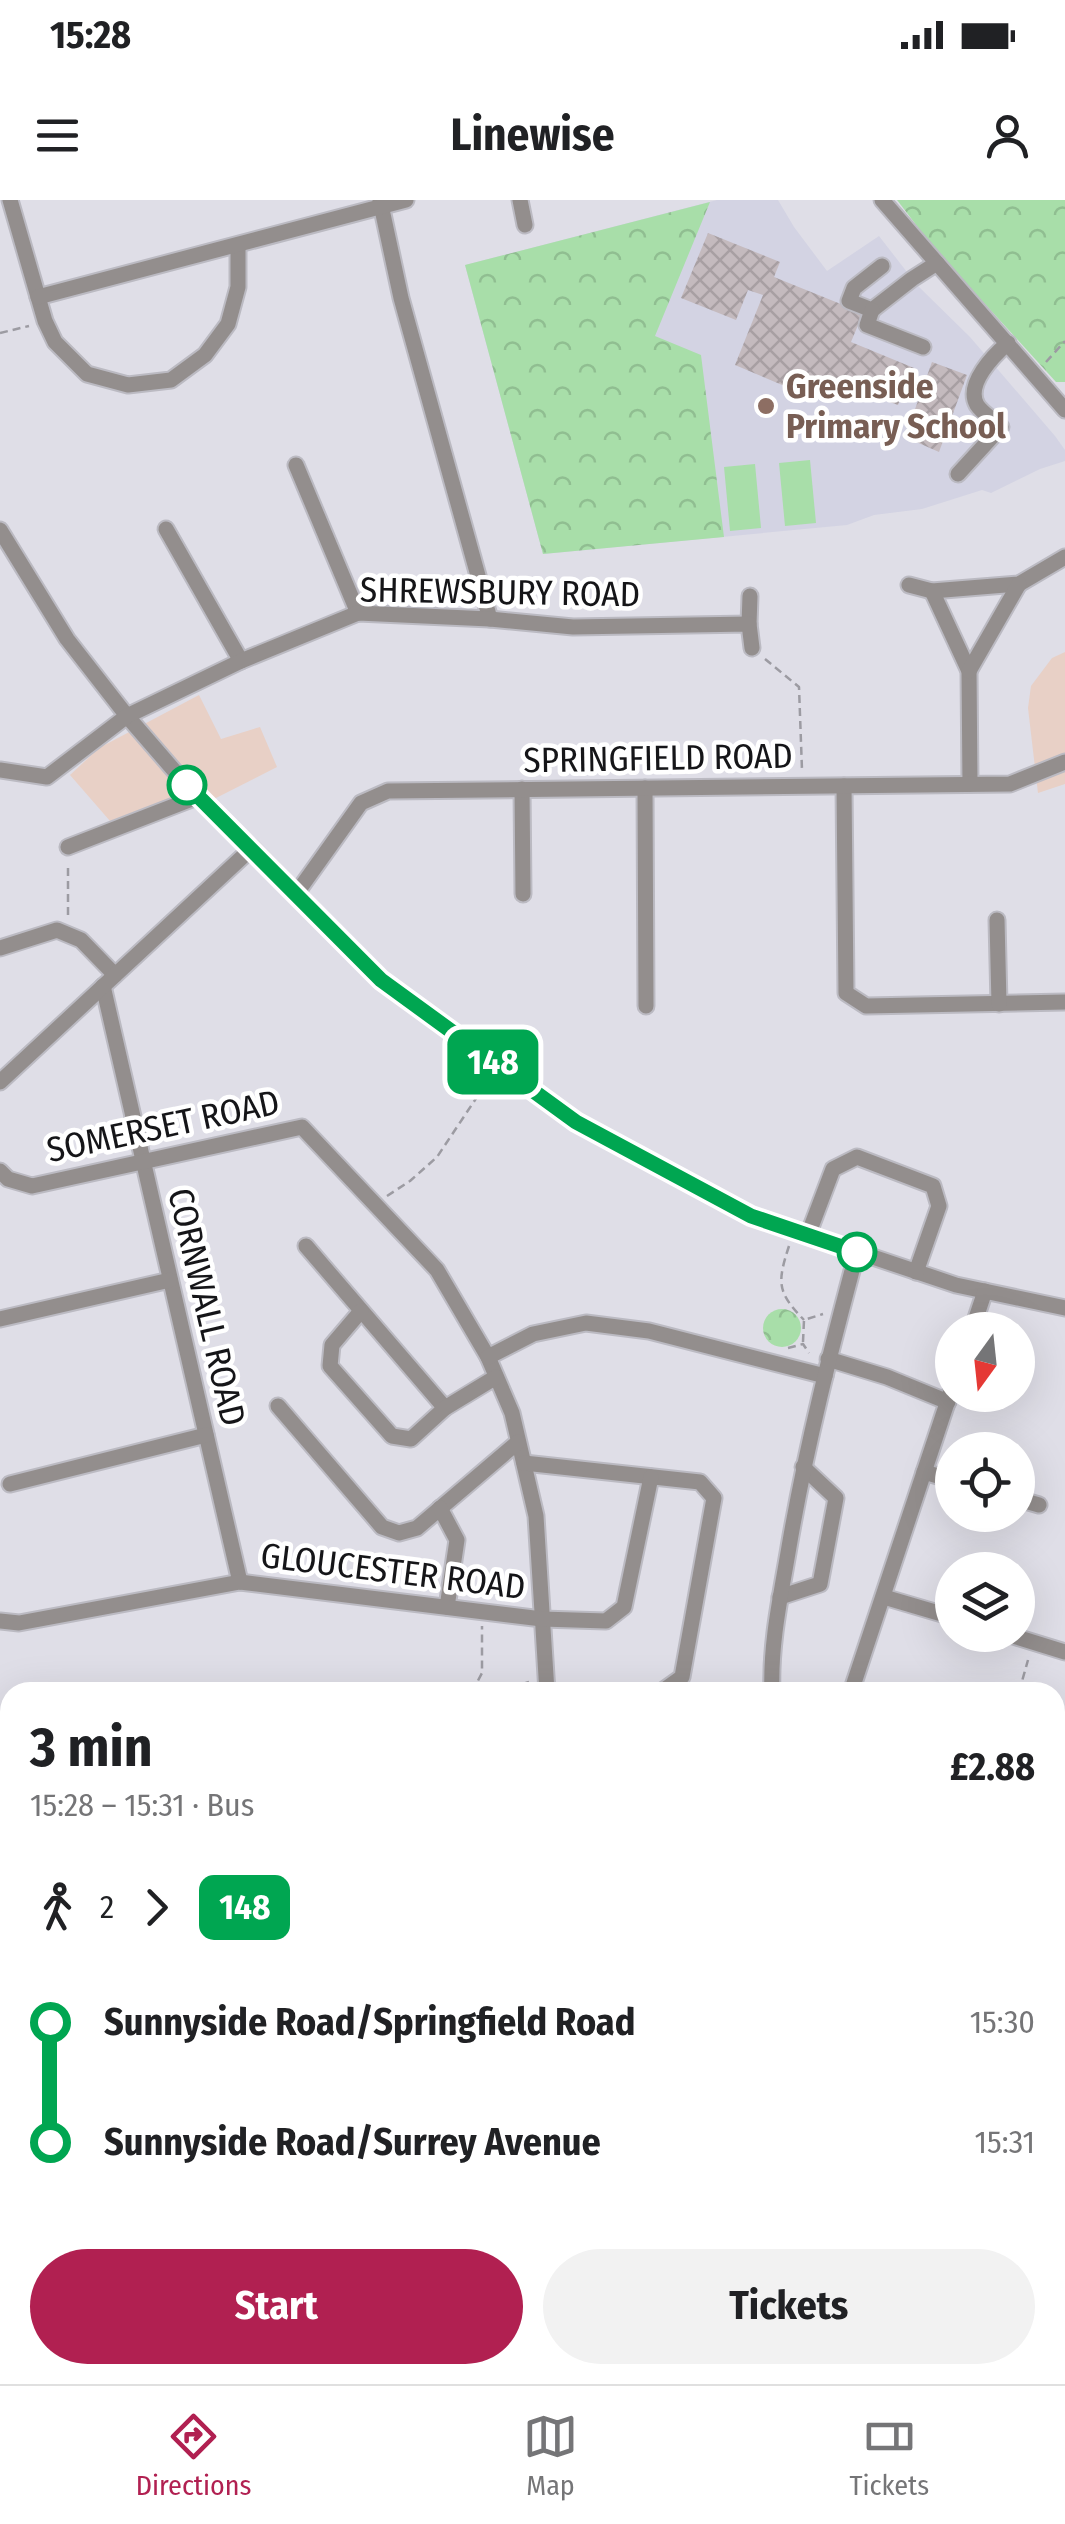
<!DOCTYPE html>
<html lang="en">
<head>
<meta charset="utf-8">
<style>
  :root { --surface:#fff; --page:#f2f2f2; --text:#202124; --muted:#757577; --line:#e0e0e0; --accent:#b12051 }
  body { margin:0; font-family:"Fira Sans Condensed",sans-serif; background:var(--page); color:var(--text); height:100vh; display:flex; flex-direction:column; font-size:38px; white-space:nowrap }
  * { box-sizing:border-box; margin:0 }
  p { font-size:32px; color:var(--muted) }
  .icon { flex:none; width:55px; height:55px; fill:none; stroke:currentColor; stroke-width:2; stroke-linecap:round; stroke-linejoin:round }
  .map { position:relative; flex:1; overflow:hidden }
  .panel { position:absolute; left:0px; top:1482px; width:1065px; height:702px; display:flex; flex-direction:column; background:var(--surface); border-radius:30px 30px 0 0; box-shadow:0 10px 40px #0002 }
  .panel>* { flex:none }
  .badge { padding:0 20px; border-radius:15px; font-size:35px; line-height:65px }
  .needle { width:65px; rotate:195deg }
  .tools { position:absolute; left:935px; top:1112px; display:grid; gap:20px }
  .tools a { display:grid; place-items:center; width:100px; height:100px; border-radius:50%; background:var(--surface); box-shadow:0 10px 40px #0002; font-size:50px }
  .map>.badge { position:absolute; translate:-50% -50%; box-shadow:0 0 0 5px #fff }
  .legs { display:flex; align-items:center; gap:15px; height:110px; padding:0 30px; font-size:32px }
  .legs p { margin-inline-start:auto }
  .headline { display:flex; align-items:center; justify-content:space-between; height:170px; padding:0 30px }
  h1 { font-size:55px; font-weight:700; line-height:75px }
  .action { display:flex; gap:20px; margin-top:auto; padding:20px 30px }
  .action a { flex:1; height:115px; border-radius:60px; background:var(--accent); color:#fff; font-size:40px; font-weight:700; line-height:115px; text-align:center }
  .action a+a { background:var(--page); color:var(--text) }
  ul { padding:0 30px; list-style:none }
  li { display:flex; align-items:center; gap:35px; height:120px; font-size:38px }
  li i { display:grid; place-items:center; width:15px; height:100%; margin:0 12px; background:currentColor }
  li i::after { content:''; width:25px; height:25px; margin:-12px; border:8px solid; border-radius:50%; background:var(--surface) }
  li p { margin-inline-start:auto }
  li:first-child i { background:linear-gradient(#0000 50%,currentColor 0) }
  li:last-child i { background:linear-gradient(currentColor 50%,#0000 0) }
  .status { display:flex; justify-content:space-between; align-items:center; height:70px; padding:0 50px; background:var(--surface); direction:ltr }
  .status svg { height:28px; fill:currentColor }
  header { display:flex; justify-content:space-between; align-items:center; height:130px; padding:0 30px; background:var(--surface); font-size:45px; font-weight:700 }
  .dock { display:flex; justify-content:space-around; align-items:center; height:140px; border-top:2px solid var(--line); background:var(--surface); font-size:28px; color:var(--muted) }
  .dock a { display:grid; justify-items:center; gap:5px }
  .dock .current { color:var(--accent) }
  .map>svg:first-child { display:block }
  .commercial { fill:#e8d0c6 }
  .built { fill:#d3d3e3 }
  .grass { fill:#a8dea9 }
  .forest { fill:url(#forest-firs) }
  .park { fill:url(#park-crowns) }
  .lines { fill:none; stroke-linecap:round; stroke-linejoin:round }
  .river { stroke:#54b1ec; stroke-width:30 }
  .building { fill:url(#building-cross-hatch) }
  .minor-casing { stroke:#bbbac2; stroke-width:19 }
  .path { stroke:#9c9ba2; stroke-width:2.5; stroke-dasharray:8 5; stroke-linecap:butt }
  .minor { stroke:#938e8d; stroke-width:15 }
  .rail-casing { stroke:#6e6e73; stroke-width:9 }
  .rail { stroke:#fff; stroke-width:5; stroke-dasharray:15; stroke-linecap:butt }
  .line-1-casing { stroke:#fff; stroke-width:22 }
  .line-1 { stroke:#00a651; stroke-width:15 }
  .education-dot { fill:#8d6e63; stroke:#fff; stroke-width:4 }
  .stop-1-dot { fill:#fff; stroke:#00a651; stroke-width:5 }
  .labels { text-anchor:middle; stroke-width:9; stroke-linejoin:round; paint-order:stroke }
  .education-label { font-size:35px; font-weight:bold; fill:#785e54; stroke:#fff; text-anchor:start }
  .street-label { font-size:35px; fill:#151518; stroke:#fff }
</style>
</head>
<body>
<div class="status"><b>15:28</b><svg viewBox="0 0 49 12"><path d="M0 12V9h3v3zM5 12V6h3v6zM10 12V3h3v9zM15 12V0h3v12zM26 1h20v11H26zM47 4h2v5h-2z"/></svg></div>
<header><svg class="icon" aria-label="menu" viewBox="0 0 24 24"><path d="M4 6h16M4 12h16M4 18h16"/></svg>Linewise<svg class="icon" aria-label="person" viewBox="0 0 24 24"><circle cx="12" cy="8" r="4"/><path d="M4 21q1-7 8-7t8 7"/></svg></header>
<div class="map">
<svg width="1065" height="2184" viewBox="0 0 1065 2184">
  <defs>
    <pattern id="forest-firs" width="22" height="20" patternUnits="userSpaceOnUse" patternTransform="scale(2.5)"><rect width="22" height="20" fill="#a8dea9"/><path d="M5 1l3.5 6h-7zM16 11l3.5 6h-7z" fill="#90be91"/></pattern>
    <pattern id="park-crowns" width="20" height="18" patternUnits="userSpaceOnUse" patternTransform="scale(2.5)"><rect width="20" height="18" fill="#a8dea9"/><path d="M2 6a3 3 0 1 1 6 0M12 15a3 3 0 1 1 6 0" fill="none" stroke="#90be91"/></pattern>
    <pattern id="building-cross-hatch" width="8" height="8" patternUnits="userSpaceOnUse" patternTransform="scale(2.5)"><rect width="8" height="8" fill="#c4babe"/><path d="M0 0l8 8M0 8l8-8" fill="none" stroke="#a89fa3"/></pattern>
  </defs>
  <rect width="100%" height="100%" fill="#dfdee7"/>
  <g class="commercial">
    <polygon points="1065,452 1065,584 1038,593 1028,508 1031,486 1052,458"/>
    <polygon points="199,495 221,539 260,527 277,567 214,599 199,587 110,621 70,575 99,548"/>
  </g>
  <g class="built">
    <polygon points="717,0 778,0 794,27 827,71 879,36 917,85 970,137 1055,236 1065,250 1065,261 1040,269 991,293 982,290 922,309 874,315 847,325 543,354 465,65"/>
    <polygon points="0,1560 10,1562 10,1655 0,1652"/>
  </g>
  <g class="grass">
    <polygon points="810,260 816,323 785,326 779,263"/>
    <polygon points="755,264 761,328 730,331 724,267"/>
  </g>
  <g class="forest">
    <polygon points="0,1652 10,1655 10,2175 266,2175 160,2184 0,2181"/>
    <polygon points="530,2175 900,2175 907,2184 549,2184"/>
  </g>
  <g class="park">
    <polygon points="897,0 1065,0 1065,182 1056,182 933,47"/>
    <polygon points="710,2 655,136 701,155 724,337 543,354 465,65"/>
    <circle cx="782" cy="1128" r="19"/>
  </g>
  <g class="lines">
    <g class="river">
      <polyline points="0,1833 10,1839"/>
      <polyline points="736,2175 758,2184"/>
    </g>
  </g>
  <g class="building">
    <polygon points="708,33 780,62 774,77 863,113 851,142 914,168 898,205 821,177 813,198 735,165 763,95 748,90 736,120 681,98"/>
    <polygon points="932,162 967,175 939,252 905,237"/>
    <polygon points="1055,2026 1065,2028 1057,2072 1055,2072"/>
  </g>
  <g class="lines">
    <defs>
      <g id="minor">
        <polyline points="10,0 45,121 55,142 87,174 128,185 171,180 205,155 228,124 238,87 238,45"/>
        <polyline points="380,0 401,98 490,419"/>
        <polyline points="520,0 525,25"/>
        <polyline points="882,0 1065,210"/>
        <polyline points="882,66 854,88 849,101 872,110 912,79 937,63"/>
        <polyline points="38,97 406,0"/>
        <polyline points="872,110 867,125 923,147"/>
        <polyline points="296,265 358,413"/>
        <path d="M958 274 1001 227C994 220 982 213 977 205 965 184 994 155 1008 143"/>
        <polyline points="166,329 241,461"/>
        <polyline points="0,330 67,439 127,516 197,597 252,648 381,780 575,922 751,1016 956,1085 1065,1108"/>
        <polyline points="909,385 932,391 1019,384 1065,357"/>
        <polyline points="932,391 969,471 970,584"/>
        <polyline points="749,424 750,396"/>
        <polyline points="969,471 1019,384"/>
        <polyline points="0,570 47,577 127,516 241,461 358,413 490,419 573,427 749,424 752,448"/>
        <polyline points="844,586 846,793 866,806 1065,802"/>
        <polyline points="645,588 646,806"/>
        <polyline points="522,589 523,694"/>
        <polyline points="68,647 197,597"/>
        <polyline points="296,694 361,603 388,591 1010,584 1065,562"/>
        <polyline points="997,720 999,804"/>
        <polyline points="0,748 57,730 81,740 115,775"/>
        <polyline points="103,786 240,1382"/>
        <polyline points="0,882 252,648"/>
        <polyline points="0,971 8,979 32,986 302,927 437,1070 488,1157 512,1213 536,1316 547,1492"/>
        <polyline points="808,1035 833,969 857,957 933,986 939,1006 916,1072"/>
        <polyline points="306,1046 445,1208"/>
        <polyline points="361,1111 332,1145 330,1166 392,1236 411,1239 445,1208 496,1177"/>
        <polyline points="0,1119 170,1080"/>
        <polyline points="972,1130 985,1091"/>
        <polyline points="488,1157 533,1134 586,1123 649,1131 825,1176"/>
        <polyline points="828,1159 887,1177 948,1202"/>
        <polyline points="278,1206 382,1327 399,1333 417,1328 518,1242"/>
        <polyline points="524,1263 700,1282 714,1298 682,1477 661,1492"/>
        <polyline points="924,1272 952,1280"/>
        <polyline points="10,1284 206,1235"/>
        <polyline points="1018,1299 1039,1305"/>
        <polyline points="440,1308 457,1340 447,1407"/>
        <polyline points="780,1397 820,1384 836,1298 803,1267"/>
        <polyline points="884,1397 952,1417"/>
        <polyline points="0,1421 19,1423 240,1382 542,1419 606,1421 624,1407 651,1277"/>
        <polyline points="1010,1435 1065,1452"/>
        <path d="M772 1492C770 1443 781 1395 789 1347 806 1247 831 1149 857 1052"/>
        <polyline points="851,1492 952,1188"/>
        <polyline points="1055,1602 1065,1605"/>
        <polyline points="1055,1731 1065,1734"/>
        <polyline points="449,2175 507,2184"/>
        <polyline points="330,2184 419,2175"/>
      </g>
    </defs>
    <use href="#minor" class="minor-casing"/>
    <g class="path">
      <polyline points="0,133 29,126"/>
      <polyline points="1046,162 1065,141"/>
      <polyline points="765,459 799,487 802,570"/>
      <polyline points="68,715 68,663"/>
      <polyline points="387,996 410,981 437,957 489,879"/>
      <path d="M789 1046C777 1083 777 1092 804 1120"/>
      <polyline points="803,1142 804,1120 823,1114"/>
      <polyline points="788,1148 803,1144 809,1153"/>
      <polyline points="472,1492 482,1473 482,1426"/>
      <polyline points="497,1492 529,1482"/>
      <polyline points="1019,1492 1028,1460"/>
      <polyline points="0,1551 10,1553"/>
      <polyline points="1055,1890 1065,1893"/>
      <polyline points="1055,2117 1065,2120"/>
      <polyline points="211,2175 212,2184"/>
    </g>
    <use href="#minor" class="minor"/>
    <defs>
      <g id="rail">
        <polyline points="0,1629 10,1632"/>
        <polyline points="1055,1945 1065,1947"/>
      </g>
    </defs>
    <use href="#rail" class="rail-casing"/>
    <use href="#rail" class="rail"/>
  </g>
  <g class="lines">
    <defs>
      <polyline id="line-1" points="187,585 381,780 576,922 751,1016 857,1052"/>
    </defs>
    <use href="#line-1" class="line-1-casing"/>
    <use href="#line-1" class="line-1"/>
  </g>
  <circle class="education-dot" cx="766" cy="206" r="10"/>
  <g class="stop-1-dot">
    <circle cx="187" cy="585" r="18"/>
    <circle cx="857" cy="1052" r="18"/>
  </g>
  <g class="labels">
    <g class="education-label">
      <text x="786" y="198">Greenside<tspan x="786" dy="40">Primary School</tspan></text>
    </g>
    <g class="street-label">
      <text transform="translate(500 392) rotate(1)" y="12">SHREWSBURY ROAD</text>
      <text transform="translate(658 558) rotate(-1)" y="12">SPRINGFIELD ROAD</text>
      <text transform="translate(163 926) rotate(-12)" y="12">SOMERSET ROAD</text>
      <text transform="translate(207 1107) rotate(77)" y="12">CORNWALL ROAD</text>
      <text transform="translate(393 1371) rotate(7)" y="12">GLOUCESTER ROAD</text>
    </g>
  </g>
</svg>
<div class="tools">
<a><svg class="needle" viewBox="-14 -14 28 28"><path d="M0-13l5 13h-10z" fill="#e53935"/><path d="M0 13l5-13h-10z" fill="#757577"/></svg></a>
<a><svg class="icon" aria-label="locate" viewBox="0 0 24 24"><circle cx="12" cy="12" r="6"/><path d="M12 2v4M12 18v4M2 12h4M18 12h4"/></svg></a>
<a><svg class="icon" aria-label="layers" viewBox="0 0 24 24"><path d="M12 4l9 5-9 5-9-5zM3 14l9 5 9-5"/></svg></a>
</div>
<b class="badge" style="left:493px;top:862px;background:#00a651;color:#fff">148</b>
<section class="panel">
<div class="headline"><div><h1>3 min</h1><p>15:28 – 15:31 · Bus</p></div><b>£2.88</b></div>
<div class="legs"><svg class="icon" aria-label="walk" viewBox="0 0 24 24"><circle cx="13" cy="4" r="2"/><path d="M13 8l-2 6 4 7M11 14l-3 7M7 12l3-4h3l4 4"/></svg>2<svg class="icon" aria-label="forward" viewBox="0 0 24 24"><path d="M9 5l7 7-7 7"/></svg><b class="badge" style="background:#00a651;color:#fff">148</b></div>
<ul>
<li><i style="color:#00a651"></i><b>Sunnyside Road/Springfield Road</b><p>15:30</p></li>
<li><i style="color:#00a651"></i><b>Sunnyside Road/Surrey Avenue</b><p>15:31</p></li>
</ul>
<div class="action"><a>Start</a><a>Tickets</a></div>
</section>
</div>
<nav class="dock">
<a class="current"><svg class="icon" aria-label="directions" viewBox="0 0 24 24"><path d="M12 3l9 9-9 9-9-9zM9 14v-3h6M13 9l2 2-2 2"/></svg>Directions</a>
<a><svg class="icon" aria-label="map" viewBox="0 0 24 24"><path d="M3 6l6-2 6 2 6-2v14l-6 2-6-2-6 2zM9 4v14M15 6v14"/></svg>Map</a>
<a><svg class="icon" aria-label="tickets" viewBox="0 0 24 24"><path d="M3 7h18v10H3zM15 7v10"/></svg>Tickets</a>
</nav>
</body>
</html>
